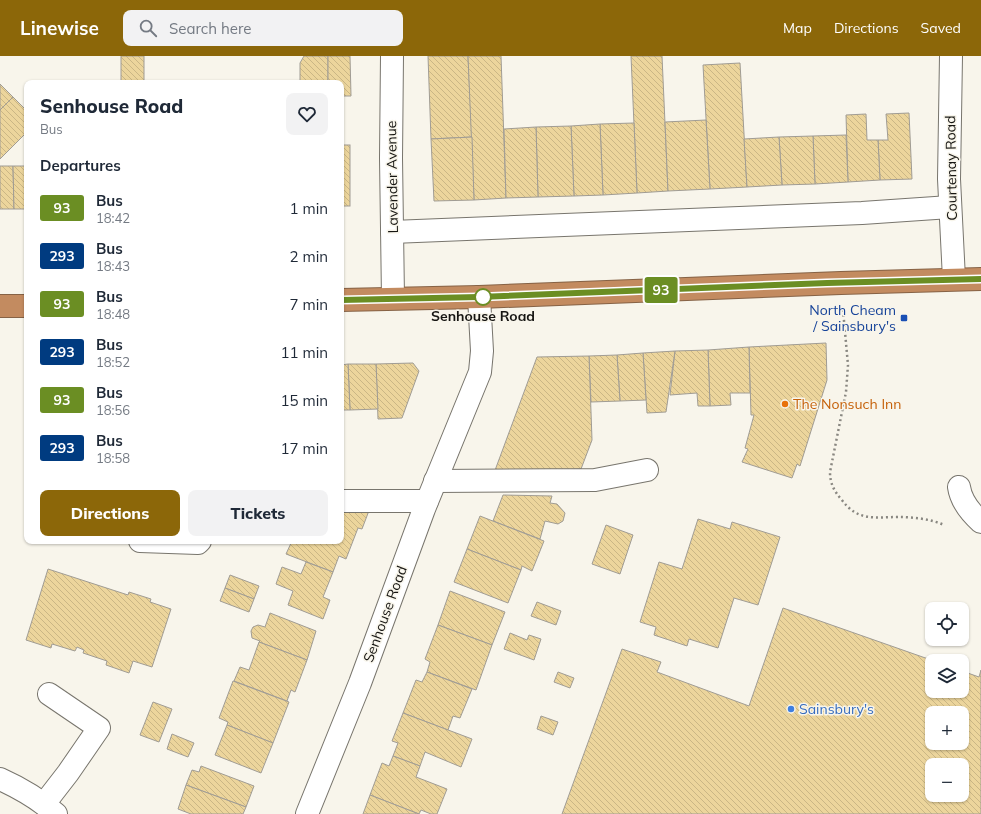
<!DOCTYPE html>
<html lang="en">
<head>
<meta charset="utf-8">
<style>
  :root { --surface:#fff; --page:#f2f2f3; --text:#1f2937; --muted:#747a83; --accent:#8c6709 }
  body { margin:0; font-family:Mulish,sans-serif; background:var(--page); color:var(--text); height:100vh; display:flex; flex-direction:column; font-size:15px; white-space:nowrap }
  * { box-sizing:border-box; margin:0 }
  p { font-size:13px; color:var(--muted) }
  .icon { flex:none; width:22px; height:22px; fill:none; stroke:currentColor; stroke-width:2; stroke-linecap:round; stroke-linejoin:round }
  .map { position:relative; flex:1; overflow:hidden }
  .details { position:absolute; left:24px; top:24px; width:320px; height:464px; display:flex; flex-direction:column; background:var(--surface); border-radius:8px; box-shadow:0 1px 3px #0004 }
  .details>* { flex:none }
  .badge { padding:0 8px; border-radius:3px; font-size:14px; line-height:26px }
  .tools { position:absolute; left:925px; top:546px; display:grid; gap:8px }
  .tools a { display:grid; place-items:center; width:44px; height:44px; border-radius:8px; background:var(--surface); box-shadow:0 1px 3px #0004; font-size:20px }
  .map>.badge { position:absolute; translate:-50% -50%; box-shadow:0 0 0 2px #fff }
  h2 { padding:0 16px; font-size:15px; line-height:36px }
  .round { display:grid; place-items:center; flex:none; width:42px; height:42px; border-radius:8px; background:var(--page) }
  .summary { display:flex; align-items:center; justify-content:space-between; height:68px; padding:0 16px }
  h1 { font-size:19px; font-weight:800; line-height:30px }
  .cta { display:flex; gap:8px; margin-top:auto; padding:8px 16px }
  .cta a { flex:1; height:46px; border-radius:8px; background:var(--accent); color:#fff; font-size:16px; font-weight:800; line-height:46px; text-align:center }
  .cta a+a { background:var(--page); color:var(--text) }
  ul { padding:0; list-style:none }
  li { display:flex; align-items:center; gap:12px; height:48px; padding:0 16px }
  li div { flex:1 }
  li b { display:block; font-size:15px }
  li em { font-style:normal }
  li .badge { min-width:44px; font-weight:700; text-align:center }
  header { display:flex; align-items:center; gap:24px; box-sizing:border-box; height:56px; padding:0 20px; background:var(--accent); color:#fff }
  header strong { font-size:19px }
  nav { display:flex; gap:22px; margin-inline-start:auto; font-size:14px }
  .search { width:280px; height:36px; background:var(--page); display:flex; align-items:center; gap:10px; box-sizing:border-box; padding:0 14px; border-radius:8px; color:var(--muted); font-size:15px }
  .map>svg:first-child { display:block }
  .building { fill:url(#building-back-hatch); stroke:#a09c94; fill-rule:evenodd }
  .lines { fill:none; stroke-linecap:round; stroke-linejoin:round }
  .minor-casing { stroke:#78756d; stroke-width:24 }
  .highway-casing { stroke:#866245; stroke-width:24 }
  .path { stroke:#898781; stroke-width:2.5; stroke-dasharray:2 3; stroke-linecap:butt }
  .minor { stroke:#fff; stroke-width:22 }
  .highway { stroke:#c38b60; stroke-width:22 }
  .line-casing { stroke:#fff; stroke-width:9 }
  .line { stroke:#6b8e23; stroke-width:6 }
  .stop-dot { fill:#fff; stroke:#6b8e23; stroke-width:2 }
  .transit-dot { fill:#1a4fb4; stroke:#f8f5eb; stroke-width:1.5 }
  .food-dot { fill:#e8710a; stroke:#f8f5eb; stroke-width:1.5 }
  .shop-dot { fill:#3f7fe0; stroke:#f8f5eb; stroke-width:1.5 }
  .labels { text-anchor:middle; stroke-width:3; stroke-linejoin:round; paint-order:stroke }
  .street-label { font-size:14px; fill:#161512; stroke:#f8f5eb }
  .transit-label { font-size:14px; fill:#164399; stroke:#f8f5eb; text-anchor:end }
  .stop-label { font-size:14px; font-weight:bold; fill:#161512; stroke:#f8f5eb }
  .food-label { font-size:14px; fill:#c56008; stroke:#f8f5eb; text-anchor:start }
  .shop-label { font-size:14px; fill:#366cbe; stroke:#f8f5eb; text-anchor:start }
</style>
</head>
<body>
<header>
<strong>Linewise</strong>
<div class="search"><svg class="icon" aria-label="search" viewBox="0 0 24 24"><circle cx="10" cy="10" r="6"/><path d="M15 15l6 6"/></svg>Search here</div>
<nav><a>Map</a><a>Directions</a><a>Saved</a></nav>
</header>
<div class="map">
<svg width="981" height="758" viewBox="0 0 981 758">
  <defs>
    <pattern id="building-back-hatch" width="6" height="6" patternUnits="userSpaceOnUse"><rect width="6" height="6" fill="#ecd59c"/><path d="M-1 5l2 2M0 0l6 6M5-1l2 2" fill="none" stroke="#cab685"/></pattern>
  </defs>
  <rect width="100%" height="100%" fill="#f8f5eb"/>
  <g class="building">
    <rect x="121" y="0" width="23" height="27"/>
    <polygon points="304,0 328,0 328,27 300,27 300,7"/>
    <polygon points="328,0 350,0 351,40 341,40 341,27 328,27"/>
    <polygon points="428,0 468,0 472,81 431,83"/>
    <polygon points="468,0 501,0 506,142 474,144"/>
    <polygon points="631,0 662,0 668,135 637,137"/>
    <polygon points="740,7 747,131 710,133 703,9"/>
    <polygon points="0,28 13,41 0,54"/>
    <polygon points="13,41 27,55 27,76 0,103 0,54"/>
    <polygon points="909,57 912,123 880,124 878,84 888,84 886,58"/>
    <polygon points="866,58 867,84 878,84 880,124 848,126 846,59"/>
    <polygon points="706,64 710,133 668,135 665,66"/>
    <polygon points="634,67 637,137 603,139 600,68"/>
    <polygon points="600,68 603,139 574,140 571,70"/>
    <polygon points="571,70 574,140 538,141 536,71"/>
    <polygon points="536,71 538,141 506,142 504,73"/>
    <polygon points="846,79 848,126 815,128 813,80"/>
    <polygon points="813,80 815,128 782,129 779,81"/>
    <polygon points="472,81 474,144 434,145 431,83"/>
    <polygon points="779,81 782,129 747,131 744,83"/>
    <rect x="341" y="89" width="9" height="61"/>
    <polygon points="0,110 13,110 14,153 0,153"/>
    <polygon points="13,110 27,110 27,153 14,153"/>
    <polygon points="826,287 827,324 800,410 797,408 792,422 742,406 748,393 745,392 754,359 751,359 749,291"/>
    <polygon points="749,291 750,337 730,337 731,349 710,350 708,294"/>
    <polygon points="708,294 710,350 698,350 697,337 670,339 675,295"/>
    <polygon points="675,295 666,356 647,357 643,297"/>
    <polygon points="643,297 646,344 620,345 617,299"/>
    <polygon points="617,299 620,345 591,346 589,300"/>
    <polygon points="589,300 592,384 581,413 494,417 537,301"/>
    <polygon points="413,307 419,315 402,362 378,363 376,308"/>
    <polygon points="348,308 376,308 378,353 350,354"/>
    <polygon points="348,308 350,354 341,354 341,309"/>
    <polygon points="503,439 552,440 550,447 557,448 565,457 563,465 558,468 545,465 540,483 493,465"/>
    <polygon points="370,452 362,473 358,472 346,503 339,500 333,516 286,498 292,485 341,485 341,454"/>
    <polygon points="480,460 544,485 532,515 522,510 521,514 467,493"/>
    <polygon points="698,463 730,473 732,466 780,481 758,549 734,542 718,592 689,583 687,590 654,579 656,571 640,566 659,506 682,513"/>
    <polygon points="606,469 633,479 620,518 592,508"/>
    <polygon points="467,493 521,514 508,547 454,526"/>
    <polygon points="306,506 333,516 323,541 330,544 323,563 288,549 293,535 276,528 282,511 301,518"/>
    <polygon points="48,513 128,539 129,536 151,543 150,546 171,553 152,611 133,605 129,617 106,609 107,605 83,597 84,594 77,591 75,595 52,588 51,592 26,584"/>
    <polygon points="230,519 259,530 254,543 225,532"/>
    <polygon points="225,532 254,543 249,556 220,545"/>
    <polygon points="450,535 505,556 492,589 438,569"/>
    <polygon points="537,546 561,555 556,569 531,560"/>
    <path d="M783 552 934 605H932V635H962V615L979 621 981 614V758H562L622 593 661 606 657 616 749 650ZM932 657H962V687H932ZM932 709H962V739H932Z"/>
    <polygon points="270,557 316,575 307,604 259,586 260,585 252,582 251,575 253,571 258,569 265,571"/>
    <polygon points="438,569 492,589 476,634 427,616 430,606 425,603"/>
    <polygon points="510,577 527,584 529,579 541,583 534,604 504,593"/>
    <polygon points="259,586 307,604 295,636 291,634 287,645 234,625 240,611 249,614"/>
    <polygon points="427,616 472,633 460,662 453,660 448,674 403,657 416,624 422,626"/>
    <polygon points="558,616 574,622 570,632 554,626"/>
    <polygon points="233,625 289,646 273,687 227,669 228,666 219,662"/>
    <polygon points="153,646 172,653 159,686 140,679"/>
    <polygon points="403,657 472,683 461,711 425,696 420,710 393,700 398,687 392,685"/>
    <polygon points="541,660 558,666 553,679 537,673"/>
    <polygon points="227,669 273,687 261,717 215,699"/>
    <polygon points="172,678 194,687 188,701 167,693"/>
    <polygon points="393,700 420,710 416,721 447,733 437,758 431,758 421,754 419,758 370,739 382,707 389,710"/>
    <polygon points="201,710 254,730 246,751 186,729 192,714 199,716"/>
    <polygon points="186,729 246,751 243,758 191,758 178,753"/>
    <polygon points="370,739 419,758 363,758"/>
  </g>
  <g class="lines">
    <defs>
      <g id="minor">
        <polyline points="392,0 391,102 393,242"/>
        <polyline points="951,0 949,123 954,223"/>
        <polyline points="392,176 862,157 950,151"/>
        <polyline points="435,425 595,424 647,414"/>
        <path d="M959 431C961 445 971 457 981 466"/>
        <polyline points="341,445 427,445"/>
        <polyline points="140,485 198,487 200,485"/>
        <path d="M0 723C20 732 40 744 56 758"/>
        <polyline points="44,748 68,717 99,672 49,638"/>
        <polyline points="307,758 360,627 424,453 480,316 482,295 479,241"/>
      </g>
      <g id="highway">
        <polyline points="341,244 479,241 841,227 981,223"/>
        <polyline points="0,250 27,250"/>
      </g>
    </defs>
    <use href="#minor" class="minor-casing"/>
    <use href="#highway" class="highway-casing"/>
    <path class="path" d="M843 254 848 309 846 336 830 416C830 427 834 435 841 443 858 466 874 461 899 461 913 461 931 463 944 469"/>
    <use href="#minor" class="minor"/>
    <use href="#highway" class="highway"/>
  </g>
  <g class="lines">
    <defs>
      <polyline id="line" points="341,244 479,241 827,227 981,223"/>
    </defs>
    <use href="#line" class="line-casing"/>
    <use href="#line" class="line"/>
  </g>
  <circle class="stop-dot" cx="483" cy="241" r="8"/>
  <rect class="transit-dot" x="900" y="258" width="8" height="8" rx="2"/>
  <circle class="food-dot" cx="785" cy="348" r="4"/>
  <circle class="shop-dot" cx="791" cy="653" r="4"/>
  <g class="labels">
    <g class="street-label">
      <text transform="translate(951 112) rotate(-91)" y="5">Courtenay Road</text>
      <text transform="translate(392 121) rotate(-91)" y="5">Lavender Avenue</text>
      <text transform="translate(385 558) rotate(-70)" y="5">Senhouse Road</text>
    </g>
    <g class="transit-label">
      <text x="896" y="259">North Cheam<tspan x="896" dy="16">/ Sainsbury's</tspan></text>
    </g>
    <g class="stop-label">
      <text x="483" y="265">Senhouse Road</text>
    </g>
    <g class="food-label">
      <text x="793" y="353">The Nonsuch Inn</text>
    </g>
    <g class="shop-label">
      <text x="799" y="658">Sainsbury's</text>
    </g>
  </g>
</svg>
<div class="tools">
<a><svg class="icon" aria-label="locate" viewBox="0 0 24 24"><circle cx="12" cy="12" r="6"/><path d="M12 2v4M12 18v4M2 12h4M18 12h4"/></svg></a>
<a><svg class="icon" aria-label="layers" viewBox="0 0 24 24"><path d="M12 4l9 5-9 5-9-5zM3 14l9 5 9-5"/></svg></a>
<a>+</a>
<a>−</a>
</div>
<b class="badge" style="left:661px;top:234px;background:#6b8e23;color:#fff">93</b>
<section class="details">
<div class="summary"><div><h1>Senhouse Road</h1><p>Bus</p></div><a class="round"><svg class="icon" aria-label="heart" viewBox="0 0 24 24"><path d="M12 20l-8-8c-3-5 5-10 8-4 3-6 11-1 8 4z"/></svg></a></div>
<h2>Departures</h2>
<ul>
<li><span class="badge" style="background:#6b8e23;color:#fff">93</span><div><b>Bus</b><p>18:42</p></div><em>1 min</em></li>
<li><span class="badge" style="background:#003b80;color:#fff">293</span><div><b>Bus</b><p>18:43</p></div><em>2 min</em></li>
<li><span class="badge" style="background:#6b8e23;color:#fff">93</span><div><b>Bus</b><p>18:48</p></div><em>7 min</em></li>
<li><span class="badge" style="background:#003b80;color:#fff">293</span><div><b>Bus</b><p>18:52</p></div><em>11 min</em></li>
<li><span class="badge" style="background:#6b8e23;color:#fff">93</span><div><b>Bus</b><p>18:56</p></div><em>15 min</em></li>
<li><span class="badge" style="background:#003b80;color:#fff">293</span><div><b>Bus</b><p>18:58</p></div><em>17 min</em></li>
</ul>
<div class="cta"><a>Directions</a><a>Tickets</a></div>
</section>
</div>
</body>
</html>
